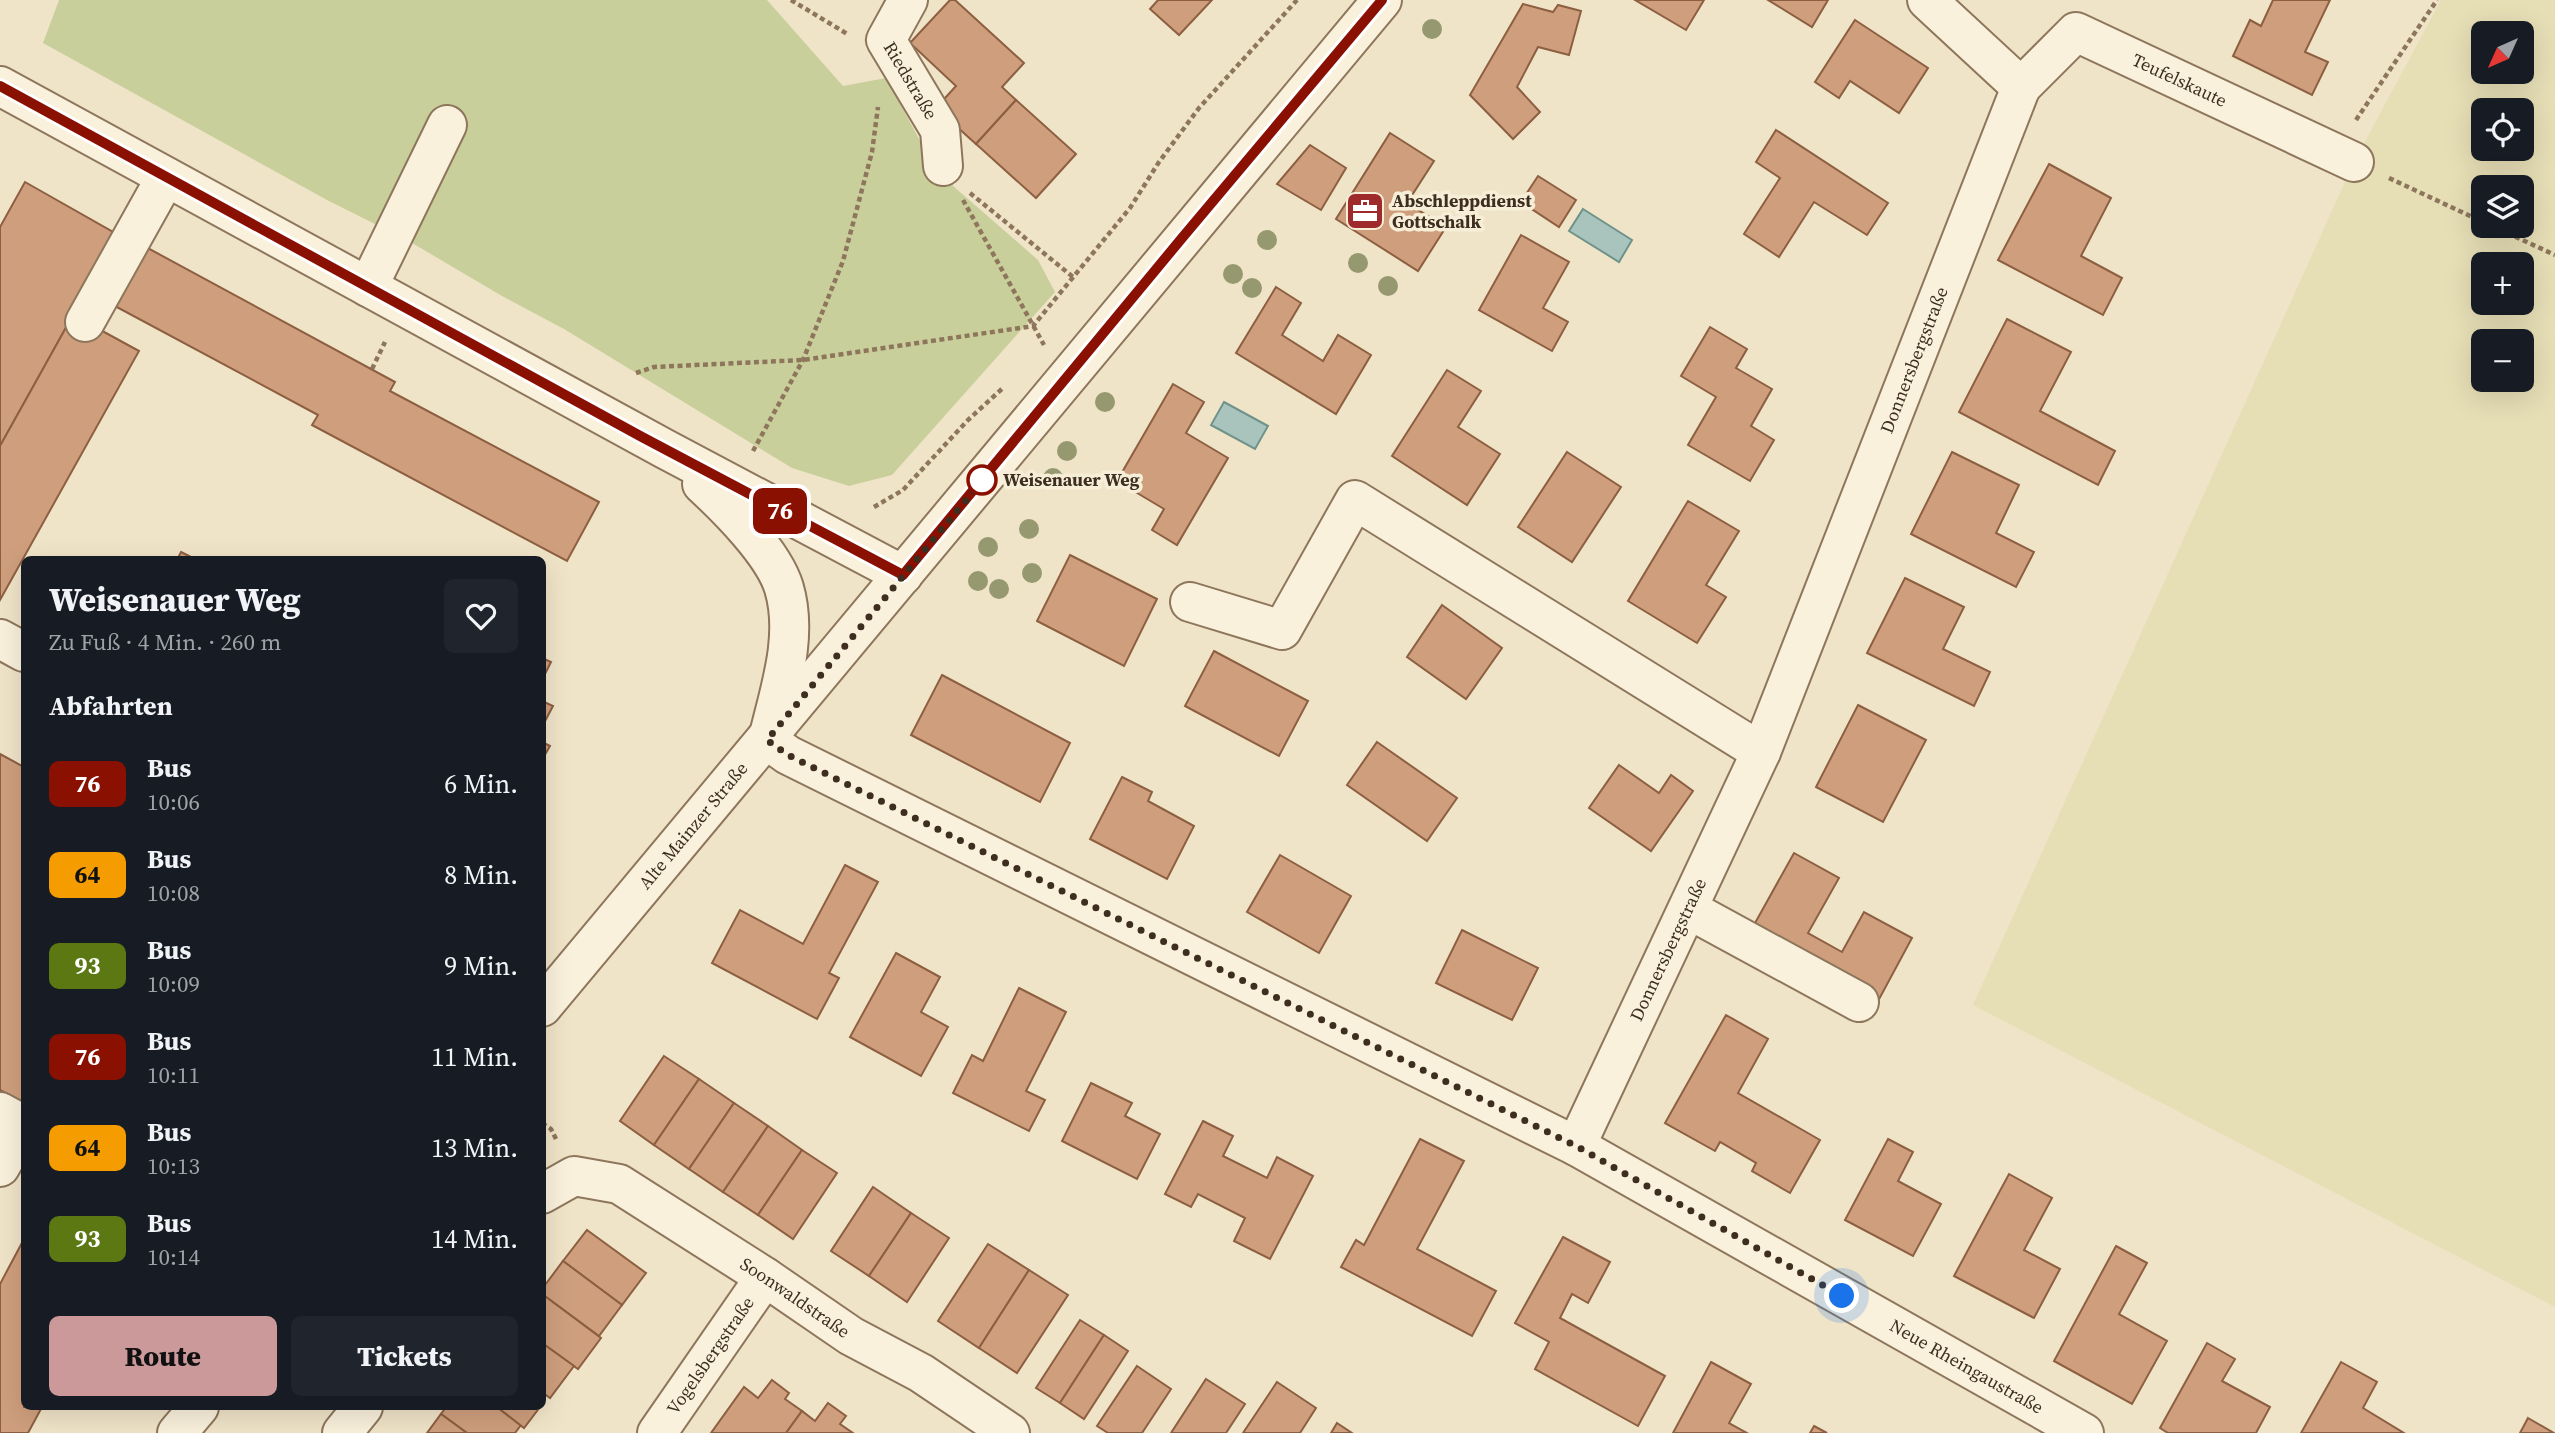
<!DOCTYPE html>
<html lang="de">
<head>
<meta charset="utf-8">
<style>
  :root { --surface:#171b24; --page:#20242c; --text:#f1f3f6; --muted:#9ea1a6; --accent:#cc999b }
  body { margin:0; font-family:"Source Serif 4",serif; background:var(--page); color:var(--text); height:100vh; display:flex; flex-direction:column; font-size:26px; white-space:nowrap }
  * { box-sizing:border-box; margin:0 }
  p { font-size:23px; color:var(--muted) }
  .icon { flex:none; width:38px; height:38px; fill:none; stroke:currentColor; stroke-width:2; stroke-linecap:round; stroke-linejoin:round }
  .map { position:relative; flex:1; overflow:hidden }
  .drawer { position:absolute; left:21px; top:556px; width:525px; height:854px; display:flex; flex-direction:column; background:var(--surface); border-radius:10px; box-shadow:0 7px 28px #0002 }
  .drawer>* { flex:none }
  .badge { padding:0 14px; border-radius:10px; font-size:24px; line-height:46px }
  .needle { width:46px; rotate:225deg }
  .fabs { position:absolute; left:2471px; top:21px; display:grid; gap:14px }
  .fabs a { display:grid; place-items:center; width:63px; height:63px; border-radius:10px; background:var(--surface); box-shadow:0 7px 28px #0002; font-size:35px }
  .you { position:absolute; width:35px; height:35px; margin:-18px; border:5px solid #fff; border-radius:50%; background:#1a73e8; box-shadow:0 0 0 10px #1a73e833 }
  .map>.badge { position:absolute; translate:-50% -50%; box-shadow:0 0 0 4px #fff }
  h2 { padding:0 28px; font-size:26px; line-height:63px }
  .round { display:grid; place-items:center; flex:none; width:74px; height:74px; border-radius:10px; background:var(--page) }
  .headline { display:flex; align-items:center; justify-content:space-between; height:119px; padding:0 28px }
  h1 { font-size:33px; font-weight:800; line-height:52px }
  .action { display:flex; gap:14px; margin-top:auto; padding:14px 28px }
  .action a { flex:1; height:80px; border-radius:10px; background:var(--accent); color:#111; font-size:28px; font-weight:800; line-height:80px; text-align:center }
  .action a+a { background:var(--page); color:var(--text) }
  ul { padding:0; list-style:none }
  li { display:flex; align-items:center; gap:21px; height:91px; padding:0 28px }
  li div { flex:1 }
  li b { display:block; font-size:26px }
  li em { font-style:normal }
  li .badge { min-width:77px; font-weight:700; text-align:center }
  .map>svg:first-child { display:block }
  .farmland { fill:#e6deb5; fill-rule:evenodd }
  .green { fill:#c9cf9b }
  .water { fill:#a9c4bc; stroke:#6f938a; stroke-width:2 }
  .building { fill:#cf9f7d; stroke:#8d5f41; stroke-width:2 }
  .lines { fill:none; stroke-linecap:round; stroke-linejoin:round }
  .minor-casing { stroke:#8d765c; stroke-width:42 }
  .path { stroke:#8d765c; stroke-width:4.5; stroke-dasharray:5 3.5; stroke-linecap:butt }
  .minor { stroke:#faf1dc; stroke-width:38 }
  .tree { fill:#96986f }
  .line-casing { stroke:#fff; stroke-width:16 }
  .line { stroke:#8a1002; stroke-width:10 }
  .walk { stroke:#3d2e20; stroke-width:7; stroke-dasharray:0 12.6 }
  .stop-dot { fill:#fff; stroke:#8a1002; stroke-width:3.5 }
  .labels { text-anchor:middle; stroke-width:7; stroke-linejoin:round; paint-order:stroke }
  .street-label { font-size:18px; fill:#3d2e20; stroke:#f7eed8 }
  .poi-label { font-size:18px; font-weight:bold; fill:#3d2e20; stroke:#f7eed8; text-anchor:start }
  .stop-label { font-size:18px; font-weight:bold; fill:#3d2e20; stroke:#f7eed8; text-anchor:start }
</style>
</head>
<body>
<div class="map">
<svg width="2555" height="1433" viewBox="0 0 2555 1433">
  <rect width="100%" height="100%" fill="#f0e4c8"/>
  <path class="farmland" d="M2441 0H2555V1307L1973 1005 2354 162ZM2483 33H2522V72H2483ZM2483 110H2522V149H2483ZM2483 187H2522V226H2483ZM2483 264H2522V303H2483ZM2483 341H2522V380H2483Z"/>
  <polygon class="green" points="59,0 767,0 843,86 886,78 937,172 1038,260 1055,292 892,475 849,486 792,468 564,329 502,296 407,240 327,200 43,43"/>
  <g class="water">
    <polygon points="1583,209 1632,240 1619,262 1569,231"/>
    <polygon points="1224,402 1268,426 1255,449 1211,425"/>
  </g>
  <g class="building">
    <polygon points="950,0 955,0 1024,63 1002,87 1016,100 976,144 936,108 956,86 910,43"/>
    <polygon points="1158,0 1212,0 1179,35 1150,9"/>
    <polygon points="1635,0 1704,0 1686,30"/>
    <polygon points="1768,0 1828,0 1812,27"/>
    <polygon points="2273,0 2330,0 2305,52 2328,62 2312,95 2233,56 2250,20 2261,26"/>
    <polygon points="1523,4 1553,12 1558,5 1581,11 1569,55 1538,47 1517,87 1540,112 1513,139 1470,95"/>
    <polygon points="1855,20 1928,68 1899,113 1850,81 1839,98 1815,82"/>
    <polygon points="1016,100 1076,154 1036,198 976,144"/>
    <polygon points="1776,130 1888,203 1867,235 1814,202 1779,257 1744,234 1780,178 1756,162"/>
    <polygon points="1390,133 1434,161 1407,203 1446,227 1418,271 1336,219"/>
    <polygon points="1310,145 1346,168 1321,210 1277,184"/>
    <polygon points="2049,164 2111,198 2081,256 2122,278 2103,315 1998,260"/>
    <polygon points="1538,176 1576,200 1559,227 1521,202"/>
    <polygon points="25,182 113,232 73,315 0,446 0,227"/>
    <polygon points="1521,235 1569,262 1543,308 1568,322 1552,351 1479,310"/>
    <polygon points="144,246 395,382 390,391 599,502 567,561 312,425 318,415 113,305"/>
    <polygon points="1276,287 1301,303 1282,335 1323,361 1338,335 1371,355 1336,414 1236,353"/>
    <polygon points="73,315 139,351 0,600 0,446"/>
    <polygon points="2007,319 2071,352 2040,411 2115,451 2098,485 1959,412"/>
    <polygon points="1710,327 1747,349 1736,368 1772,389 1751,426 1774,440 1750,481 1688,445 1716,397 1681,376"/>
    <polygon points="1447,370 1481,391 1458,427 1500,454 1467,505 1392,456"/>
    <polygon points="1173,384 1204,402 1186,433 1228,458 1177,545 1152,530 1164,509 1117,481"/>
    <polygon points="1567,452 1621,487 1572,562 1518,527"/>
    <polygon points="1952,452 2019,485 1996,533 2034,552 2016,587 1911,534"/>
    <polygon points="1688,501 1739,531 1706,585 1726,597 1697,643 1628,601"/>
    <polygon points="181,552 197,560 177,560"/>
    <polygon points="1070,555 1157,599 1124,666 1037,621"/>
    <polygon points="1905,578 1964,607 1943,649 1990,672 1974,706 1867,653"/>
    <polygon points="1442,605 1502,648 1466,699 1407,657"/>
    <polygon points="1214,651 1308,701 1279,756 1185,706"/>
    <polygon points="542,658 551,662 542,680"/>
    <polygon points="942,675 1070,743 1040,802 911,735"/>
    <polygon points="542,701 553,706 542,727"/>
    <polygon points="1858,705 1926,740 1883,822 1816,787"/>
    <polygon points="542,742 550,746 542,760"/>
    <polygon points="1377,742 1457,798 1427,841 1347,785"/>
    <polygon points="0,754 24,767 24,1103 0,1090"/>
    <polygon points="1619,765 1659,793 1671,775 1693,791 1651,851 1589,808"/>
    <polygon points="1122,777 1152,792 1148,801 1194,826 1167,879 1090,839"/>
    <polygon points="1794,853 1839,878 1808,933 1842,952 1864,912 1912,938 1877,1003 1750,932"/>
    <polygon points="1280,855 1351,896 1319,953 1247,912"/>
    <polygon points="845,865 878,882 829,973 839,978 817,1019 712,963 740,910 803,944"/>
    <polygon points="1462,930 1538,968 1512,1020 1436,983"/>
    <polygon points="896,953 940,977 921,1012 948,1027 921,1076 850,1037"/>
    <polygon points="1019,988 1066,1012 1026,1091 1045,1100 1029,1131 953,1093 972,1055 983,1061"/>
    <polygon points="1726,1015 1768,1039 1738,1093 1820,1140 1790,1193 1752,1171 1756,1163 1720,1142 1715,1151 1665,1123"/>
    <polygon points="664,1056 699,1079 654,1145 620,1121"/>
    <polygon points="699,1079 734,1103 689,1169 654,1145"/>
    <polygon points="1091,1083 1132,1103 1125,1116 1160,1134 1137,1179 1062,1141"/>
    <polygon points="734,1103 768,1126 723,1192 689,1169"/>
    <polygon points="1203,1121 1233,1136 1223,1156 1267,1178 1277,1157 1313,1176 1270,1259 1234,1241 1245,1218 1198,1194 1191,1207 1165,1194"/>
    <polygon points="768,1126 802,1150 758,1215 723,1192"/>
    <polygon points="1420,1139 1464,1161 1417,1249 1496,1291 1472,1336 1341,1267 1356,1240 1364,1245"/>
    <polygon points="1888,1139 1913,1152 1898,1181 1941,1204 1913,1256 1845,1220"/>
    <polygon points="802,1150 837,1173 793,1239 758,1215"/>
    <polygon points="2009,1174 2052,1198 2024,1250 2060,1269 2034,1318 1954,1276"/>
    <polygon points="873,1187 911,1213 869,1276 831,1251"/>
    <polygon points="911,1213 949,1238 907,1302 869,1276"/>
    <polygon points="587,1230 646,1273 622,1305 563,1261"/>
    <polygon points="1563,1237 1610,1262 1588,1303 1572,1294 1560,1318 1665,1376 1638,1426 1535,1369 1549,1342 1515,1323"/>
    <polygon points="24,1239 24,1407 42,1407 28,1433 0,1433 0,1284"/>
    <polygon points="988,1244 1029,1270 979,1348 938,1321"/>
    <polygon points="2116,1246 2147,1263 2119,1314 2167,1341 2132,1404 2054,1361"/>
    <polygon points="563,1261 622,1305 599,1336 542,1294 542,1289"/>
    <polygon points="1029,1270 1068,1295 1017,1373 979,1348"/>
    <polygon points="542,1294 601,1338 578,1369 542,1343"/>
    <polygon points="1080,1320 1104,1335 1060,1403 1036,1388"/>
    <polygon points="1104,1335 1128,1351 1084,1419 1060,1403"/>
    <polygon points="542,1343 574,1366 550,1398 542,1392"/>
    <polygon points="2207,1343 2235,1359 2222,1381 2270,1407 2256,1433 2168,1433 2160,1428"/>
    <polygon points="1711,1362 1751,1384 1729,1423 1747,1433 1673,1433"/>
    <polygon points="2341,1362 2377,1382 2363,1408 2404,1433 2301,1433"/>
    <polygon points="1137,1366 1171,1389 1142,1433 1108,1433 1097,1426"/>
    <polygon points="1206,1379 1245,1404 1226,1433 1171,1433"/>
    <polygon points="772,1380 789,1393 785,1399 802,1411 786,1433 711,1433 744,1387 758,1398"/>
    <polygon points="1277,1382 1316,1408 1300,1433 1243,1433"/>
    <polygon points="828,1403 846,1416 840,1424 853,1433 786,1433 802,1411 815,1421"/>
    <polygon points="446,1407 497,1407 521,1425 515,1433 467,1433 441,1414"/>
    <polygon points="497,1407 540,1407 524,1428"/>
    <polygon points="441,1414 467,1433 427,1433"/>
    <polygon points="2528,1418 2554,1433 2520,1433"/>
    <polygon points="1337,1423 1352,1433 1331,1433"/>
    <polygon points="1814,1426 1827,1433 1810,1433"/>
  </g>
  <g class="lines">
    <defs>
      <g id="minor">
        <path id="s1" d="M908 0 886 40 940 130 943 166"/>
        <polyline points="0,86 665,449 903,575"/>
        <path id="s2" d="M2021 87 2076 32 2354 162"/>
        <polyline points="368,287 447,125"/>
        <polyline points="85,322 166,177"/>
        <path d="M702 484C728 508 774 554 784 588 798 635 781 686 770 731"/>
        <polyline points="1190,602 1282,630 1355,500 1761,752"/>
        <polyline points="0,639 24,652"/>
        <path id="s3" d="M767 740 788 755 1576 1146 2084 1433"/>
        <polyline points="1688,909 1859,1002"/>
        <path id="s4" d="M542 1007 1382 0"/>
        <polyline points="0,1112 24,1125 0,1167"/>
        <path id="s5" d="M1576 1146 1761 752 2021 87 1927 0"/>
        <path id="s6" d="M542 1194 574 1176 619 1184 765 1277 851 1336 921 1373 1010 1433"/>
        <polyline points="177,1433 199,1407"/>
        <polyline points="342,1433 363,1407"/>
        <path id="s7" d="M657 1433 765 1277"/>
      </g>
    </defs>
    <use href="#minor" class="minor-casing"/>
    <g class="path">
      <polyline points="791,0 849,35"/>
      <polyline points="2356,120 2437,0"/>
      <polyline points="2389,178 2483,222"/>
      <polyline points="970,193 1073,277"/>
      <polyline points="963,200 1044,345"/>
      <polyline points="2492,226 2555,255"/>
      <polyline points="372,369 385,342"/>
      <polyline points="636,373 654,367 803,360 1033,326 1130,208 1159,162 1199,108 1297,0"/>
      <polyline points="753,451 803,360 843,261 872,152 878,107"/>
      <polyline points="874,507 903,490 968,420 1004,387"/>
      <polyline points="542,1123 551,1129 557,1141"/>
    </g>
    <use href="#minor" class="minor"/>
  </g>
  <g class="tree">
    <circle cx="1432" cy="29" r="10"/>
    <circle cx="1267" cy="240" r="10"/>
    <circle cx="1358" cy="263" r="10"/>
    <circle cx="1233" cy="274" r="10"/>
    <circle cx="1388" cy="286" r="10"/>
    <circle cx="1252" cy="288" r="10"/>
    <circle cx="1105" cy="402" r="10"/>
    <circle cx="1067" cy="451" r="10"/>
    <circle cx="1053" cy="478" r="10"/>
    <circle cx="1029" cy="529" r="10"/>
    <circle cx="988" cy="547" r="10"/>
    <circle cx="1032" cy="573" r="10"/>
    <circle cx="978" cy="581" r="10"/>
    <circle cx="999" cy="589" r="10"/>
  </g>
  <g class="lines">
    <defs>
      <polyline id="line" points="0,86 642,437 903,575 1182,238 1382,0"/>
    </defs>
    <use href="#line" class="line-casing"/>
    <use href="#line" class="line"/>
    <polyline class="walk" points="982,480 986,476 767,740 788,755 1576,1146 1842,1296"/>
  </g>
  <defs>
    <symbol id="office-square" viewBox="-11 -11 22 22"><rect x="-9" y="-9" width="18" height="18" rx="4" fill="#9e2a2b" stroke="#f7eed8"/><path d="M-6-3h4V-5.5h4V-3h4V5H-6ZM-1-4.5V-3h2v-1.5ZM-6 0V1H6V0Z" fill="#fff"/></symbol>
  </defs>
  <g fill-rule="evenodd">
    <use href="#office-square" x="1343" y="189" width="44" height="44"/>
  </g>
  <circle class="stop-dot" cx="982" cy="480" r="14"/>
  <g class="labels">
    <g class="street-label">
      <text dy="6" stroke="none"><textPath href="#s1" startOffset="93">Riedstraße</textPath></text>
      <text dy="6" stroke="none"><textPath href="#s2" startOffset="192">Teufelskaute</textPath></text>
      <text dy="6" stroke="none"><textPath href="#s5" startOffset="856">Donnersbergstraße</textPath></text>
      <text dy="6" stroke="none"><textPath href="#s4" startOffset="236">Alte Mainzer Straße</textPath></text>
      <text dy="6" stroke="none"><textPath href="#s5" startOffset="217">Donnersbergstraße</textPath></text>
      <text dy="6" stroke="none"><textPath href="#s6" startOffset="292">Soonwaldstraße</textPath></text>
      <text dy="6" stroke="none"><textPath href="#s7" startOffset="94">Vogelsbergstraße</textPath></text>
      <text dy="6" stroke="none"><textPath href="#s3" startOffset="1354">Neue Rheingaustraße</textPath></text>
    </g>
    <g class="poi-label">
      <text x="1392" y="207">Abschleppdienst<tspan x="1392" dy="21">Gottschalk</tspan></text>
    </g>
    <g class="stop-label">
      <text x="1003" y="486">Weisenauer Weg</text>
    </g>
  </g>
</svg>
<div class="fabs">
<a><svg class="needle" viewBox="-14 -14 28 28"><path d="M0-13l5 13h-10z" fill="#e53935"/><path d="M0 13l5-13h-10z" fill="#9ea1a6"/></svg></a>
<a><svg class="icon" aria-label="locate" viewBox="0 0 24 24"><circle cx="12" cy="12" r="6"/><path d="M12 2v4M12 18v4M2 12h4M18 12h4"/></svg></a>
<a><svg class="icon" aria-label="layers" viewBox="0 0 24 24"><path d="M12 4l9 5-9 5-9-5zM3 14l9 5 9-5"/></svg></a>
<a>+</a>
<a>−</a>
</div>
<div class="you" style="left:1842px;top:1296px"></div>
<b class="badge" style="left:780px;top:511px;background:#8a1002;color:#fff">76</b>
<section class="drawer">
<div class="headline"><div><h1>Weisenauer Weg</h1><p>Zu Fuß · 4 Min. · 260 m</p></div><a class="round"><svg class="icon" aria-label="heart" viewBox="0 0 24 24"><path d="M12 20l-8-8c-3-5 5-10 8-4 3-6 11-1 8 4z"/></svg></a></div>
<h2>Abfahrten</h2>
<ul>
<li><span class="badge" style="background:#8a1002;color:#fff">76</span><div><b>Bus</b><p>10:06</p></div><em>6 Min.</em></li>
<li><span class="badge" style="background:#f59c00;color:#111">64</span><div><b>Bus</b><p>10:08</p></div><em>8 Min.</em></li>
<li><span class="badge" style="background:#5b7813;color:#fff">93</span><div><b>Bus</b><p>10:09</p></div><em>9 Min.</em></li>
<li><span class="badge" style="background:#8a1002;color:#fff">76</span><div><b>Bus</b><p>10:11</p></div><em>11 Min.</em></li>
<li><span class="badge" style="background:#f59c00;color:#111">64</span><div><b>Bus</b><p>10:13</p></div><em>13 Min.</em></li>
<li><span class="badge" style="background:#5b7813;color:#fff">93</span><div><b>Bus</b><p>10:14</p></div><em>14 Min.</em></li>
</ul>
<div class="action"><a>Route</a><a>Tickets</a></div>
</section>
</div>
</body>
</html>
